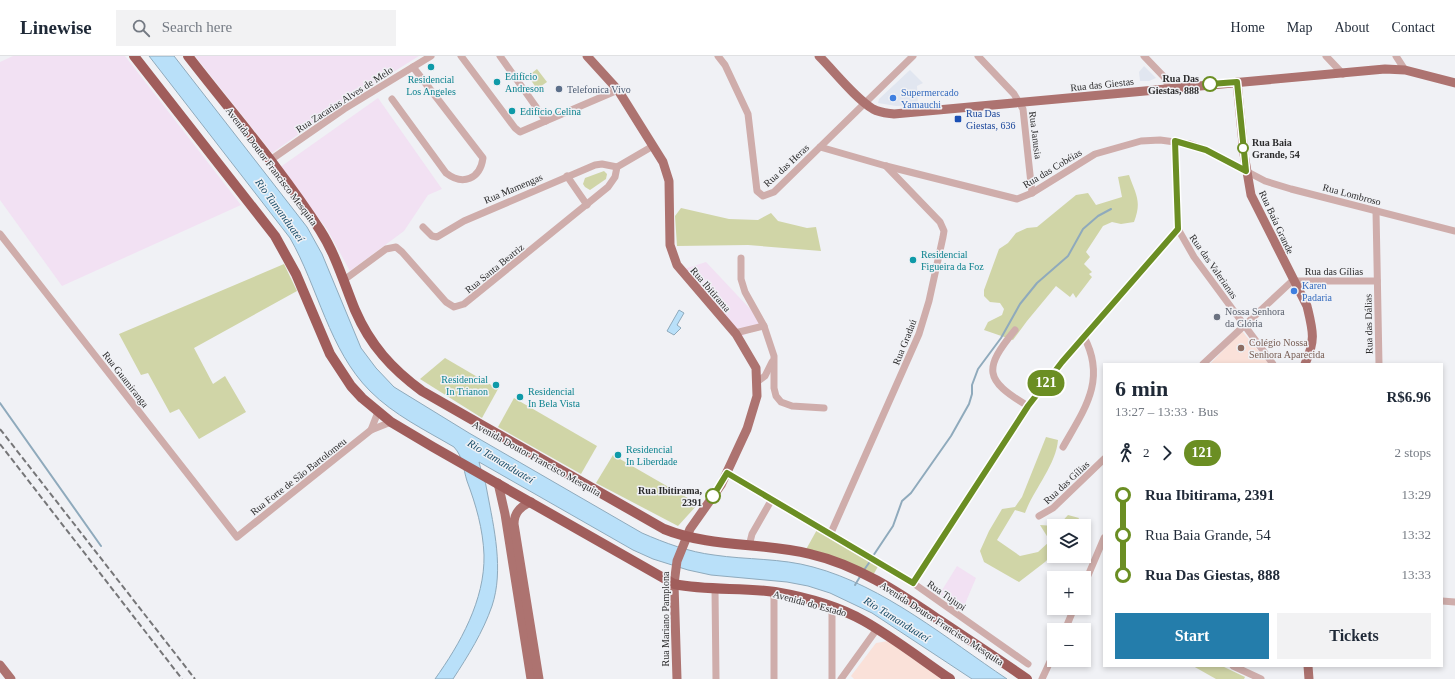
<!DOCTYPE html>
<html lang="en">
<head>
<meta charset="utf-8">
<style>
  :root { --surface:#fff; --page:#f2f2f3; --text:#1f2937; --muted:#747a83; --line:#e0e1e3; --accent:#247dab }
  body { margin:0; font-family:"Times New Roman",serif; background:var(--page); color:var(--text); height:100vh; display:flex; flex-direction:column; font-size:15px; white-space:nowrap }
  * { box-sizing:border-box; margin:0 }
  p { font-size:13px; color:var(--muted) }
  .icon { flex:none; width:22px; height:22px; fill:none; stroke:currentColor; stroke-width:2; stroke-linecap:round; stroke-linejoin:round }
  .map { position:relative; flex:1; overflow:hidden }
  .drawer { position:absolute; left:1103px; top:307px; width:340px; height:304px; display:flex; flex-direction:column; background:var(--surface); border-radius:0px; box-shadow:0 2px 6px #0003 }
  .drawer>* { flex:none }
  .badge { padding:0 8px; border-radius:13px; font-size:14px; line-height:26px }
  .controls { position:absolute; left:1047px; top:463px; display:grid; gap:8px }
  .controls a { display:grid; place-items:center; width:44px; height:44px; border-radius:0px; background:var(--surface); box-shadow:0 2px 6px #0003; font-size:20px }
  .map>.badge { position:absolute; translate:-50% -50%; box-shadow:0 0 0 2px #fff }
  .legs { display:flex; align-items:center; gap:6px; height:44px; padding:0 12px; font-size:13px }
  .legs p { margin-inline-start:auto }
  .summary { display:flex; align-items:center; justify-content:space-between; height:68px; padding:0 12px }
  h1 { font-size:22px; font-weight:700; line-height:30px }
  .action { display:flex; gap:8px; margin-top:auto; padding:8px 12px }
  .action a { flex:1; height:46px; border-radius:0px; background:var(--accent); color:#fff; font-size:16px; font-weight:700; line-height:46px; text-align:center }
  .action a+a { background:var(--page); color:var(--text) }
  ul { padding:0 12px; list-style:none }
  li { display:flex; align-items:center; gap:14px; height:40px; font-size:15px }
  li i { display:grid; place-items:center; width:6px; height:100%; margin:0 5px; background:currentColor }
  li i::after { content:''; width:10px; height:10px; margin:-5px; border:3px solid; border-radius:50%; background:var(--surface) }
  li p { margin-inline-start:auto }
  li:first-child i { background:linear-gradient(#0000 50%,currentColor 0) }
  li:last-child i { background:linear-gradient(currentColor 50%,#0000 0) }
  header { display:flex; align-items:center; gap:24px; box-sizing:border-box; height:56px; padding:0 20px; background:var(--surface); border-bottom:1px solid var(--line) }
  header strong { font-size:19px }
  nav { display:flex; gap:22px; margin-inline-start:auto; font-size:14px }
  .search { width:280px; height:36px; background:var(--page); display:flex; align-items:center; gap:10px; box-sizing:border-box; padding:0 14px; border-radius:0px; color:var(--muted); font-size:15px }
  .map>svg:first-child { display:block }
  .built { fill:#e1e6f0 }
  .industrial { fill:#f2e1f3 }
  .education { fill:#fae1d9 }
  .green { fill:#d0d5a7 }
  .water { fill:#b9e0f9; stroke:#8faabc }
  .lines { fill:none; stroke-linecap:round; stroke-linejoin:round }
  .stream { stroke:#8faabc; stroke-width:2 }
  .minor { stroke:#cfadab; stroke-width:7 }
  .major { stroke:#ad7370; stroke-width:9 }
  .highway { stroke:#a05d5b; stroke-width:10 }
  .rail { stroke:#767678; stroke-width:2; stroke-dasharray:6 3; stroke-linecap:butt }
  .line-1-casing { stroke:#fff; stroke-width:9 }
  .line-1 { stroke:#6b8e23; stroke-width:6 }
  .culture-dot { fill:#0f9aa8; stroke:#f0f1f5; stroke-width:1.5 }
  .stop-1-dot { fill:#fff; stroke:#6b8e23; stroke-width:2 }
  .service-dot { fill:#5c6f8a; stroke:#f0f1f5; stroke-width:1.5 }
  .shop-dot { fill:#3f7fe0; stroke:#f0f1f5; stroke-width:1.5 }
  .transit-dot { fill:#1a4fb4; stroke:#f0f1f5; stroke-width:1.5 }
  .worship-dot { fill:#6b7280; stroke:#f0f1f5; stroke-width:1.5 }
  .education-dot { fill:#8d6e63; stroke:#f0f1f5; stroke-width:1.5 }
  .labels { text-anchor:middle; stroke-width:3; stroke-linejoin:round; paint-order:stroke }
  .culture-label { font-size:10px; fill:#0d838f; stroke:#f0f1f5; text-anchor:start }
  .stop-label { font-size:10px; font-weight:bold; fill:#2c2c2d; stroke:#f0f1f5; text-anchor:end }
  .street-label { font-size:10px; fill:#2c2c2d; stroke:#f0f1f5 }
  .service-label { font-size:10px; fill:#4e5e75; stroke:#f0f1f5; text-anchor:start }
  .shop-label { font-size:10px; fill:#366cbe; stroke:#f0f1f5; text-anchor:start }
  .transit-label { font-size:10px; fill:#164399; stroke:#f0f1f5; text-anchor:start }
  .worship-label { font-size:10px; fill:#5b616d; stroke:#f0f1f5; text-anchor:start }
  .education-label { font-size:10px; fill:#785e54; stroke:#f0f1f5; text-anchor:start }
  .water-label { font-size:11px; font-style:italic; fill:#194d69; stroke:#f0f1f5 }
</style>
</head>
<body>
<header>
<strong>Linewise</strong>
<div class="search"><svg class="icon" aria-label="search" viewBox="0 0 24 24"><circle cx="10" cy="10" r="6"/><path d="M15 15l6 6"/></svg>Search here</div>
<nav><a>Home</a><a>Map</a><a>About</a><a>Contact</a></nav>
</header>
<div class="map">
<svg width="1455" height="623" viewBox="0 0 1455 623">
  <rect width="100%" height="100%" fill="#f0f1f5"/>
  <g class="built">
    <polygon points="1144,10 1156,22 1149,25 1140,25 1139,16"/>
    <polygon points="910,14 923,27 917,30 918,49 896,50 878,47 879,43"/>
  </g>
  <g class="industrial">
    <polygon points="13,0 125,0 241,149 62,230 0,144 0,6"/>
    <polygon points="195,0 419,0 336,52 272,97"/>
    <polygon points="378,42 442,133 428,139 404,175 350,215 327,173 279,112"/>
    <polygon points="706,206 753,256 760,269 740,282 684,213"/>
    <polygon points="957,510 976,522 962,555 939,539"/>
  </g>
  <g class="education">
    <polygon points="1242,275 1269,308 1210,308"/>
    <polygon points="888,585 942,623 854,623 851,620 876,587"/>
  </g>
  <g class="green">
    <polygon points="537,13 547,26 537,33 528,20"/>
    <polygon points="604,115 607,118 606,123 590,134 585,131 583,128 585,122"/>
    <path d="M1129 119C1136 139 1142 145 1134 166L1121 168 1112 166 1103 170 1086 196 1090 201 1084 208 1092 216 1089 218 1092 221 1076 242 1073 237 1070 241 1056 230 1027 265 1013 284 984 274 988 266 1002 259 1004 253 1000 247 990 246 984 240V234L999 193 1008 187 1016 177 1027 172 1037 171 1076 139 1088 137 1096 149 1122 141 1118 121Z"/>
    <polygon points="681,152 729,163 758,164 771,157 778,165 807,172 816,171 821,195 748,189 677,190 675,160"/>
    <polygon points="284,208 297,235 194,292 213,328 225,320 246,356 199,383 179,353 170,357 148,317 141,319 119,278"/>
    <polygon points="445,302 498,333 482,362 420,323"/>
    <polygon points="514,342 597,390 581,418 498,371"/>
    <path d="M1046 381 1058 384C1056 409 1034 433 1025 457L1015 454 997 484 1020 500 1038 496 1050 485 1040 469 1054 470V497L1045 506 1019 526 984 506 980 495 989 475 1002 453 1015 451 1022 441Z"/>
    <polygon points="613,399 698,448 678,470 596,427"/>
    <polygon points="1068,459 1079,462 1075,470 1058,470"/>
    <polygon points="818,472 880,507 872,521 804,497"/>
    <polygon points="1193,610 1222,610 1245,621 1244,623 1216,623"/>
  </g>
  <g class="water">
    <path d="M149 0H174L307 171 322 198 361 292 376 312 394 331 469 377 642 477C665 487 689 496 714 499 747 504 781 502 813 511 884 530 947 583 1007 623H972L872 557 830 537 808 530 787 526 711 519 688 514 653 503 633 494 479 406C481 416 486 425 487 435 494 472 504 514 492 550 483 576 468 600 453 623H435C460 588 485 544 484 499 483 473 476 449 467 425 463 412 463 401 454 391 425 374 394 359 370 335 329 294 318 231 290 182Z"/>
    <polygon points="679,254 684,257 677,269 681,272 674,279 667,275"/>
  </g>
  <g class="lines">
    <g class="stream">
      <polyline points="0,347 101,490"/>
      <polyline points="873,500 893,470 902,445 911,437 951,380 969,348 972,338 972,329 978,313 1001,282 1020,248 1037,227 1068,200 1083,173 1098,160 1111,153"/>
      <polyline points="864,514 871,504"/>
      <polyline points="855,529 861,519"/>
    </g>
    <g class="minor">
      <polyline points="461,0 515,72 520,76 618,34"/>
      <polyline points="500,0 546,65"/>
      <polyline points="718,0 725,9 748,58 757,135 763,140 774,136 913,0"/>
      <polyline points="978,0 1014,38 1023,53 1032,137"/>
      <polyline points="1144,0 1166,23 1168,32"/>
      <polyline points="1326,0 1343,18"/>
      <polyline points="1396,0 1405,14"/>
      <path d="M392 43 446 117C463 130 480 123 483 102L413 11"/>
      <polyline points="1175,85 1178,173 1194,201 1273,308"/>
      <polyline points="820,91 886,110 1017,143 1032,137 1095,98 1141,85 1160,84 1190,88 1206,94 1265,125 1291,133 1455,175"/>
      <polyline points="269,105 344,53 431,0"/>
      <polyline points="567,120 587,149"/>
      <polyline points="1376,155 1379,308"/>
      <polyline points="423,171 432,180 437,181 464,165 595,109 602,108 617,111"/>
      <polyline points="0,178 237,481 371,374 391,366"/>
      <polyline points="741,202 741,223 745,236 764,270 774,300 774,332 776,340 781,346 792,350 824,352"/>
      <polyline points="344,224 386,193 396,191 402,196 446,246 454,251 464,248 608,131 615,121 617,111 653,90"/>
      <path d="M1015 274C983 313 984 324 1028 350"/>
      <polyline points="735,277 764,270"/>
      <polyline points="1203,308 1290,227 1294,225 1377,225"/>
      <polyline points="757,326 765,320 772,306"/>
      <polyline points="371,374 378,356"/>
      <path d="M1063 391C1084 354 1107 324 1084 281"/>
      <polyline points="727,417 913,527 1028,608"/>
      <polyline points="1039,460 1053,452 1104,403"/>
      <polyline points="830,479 919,278 929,245 943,181 944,175 940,166 886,110"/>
      <polyline points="749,490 752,478 772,443"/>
      <polyline points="913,527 1028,350 1062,306 1178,173"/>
      <polyline points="1084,529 1104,482"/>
      <polyline points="715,533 716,623"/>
      <polyline points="774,536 774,623"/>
      <polyline points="1442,545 1455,546"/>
      <polyline points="832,551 832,623"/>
      <polyline points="1065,574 1074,552"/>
      <polyline points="1233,610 1261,623"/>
      <polyline points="841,623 877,573"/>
      <polyline points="1042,623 1054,597"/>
    </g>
    <g class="major">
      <polyline points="587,0 618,34 663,106 669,125 670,189 677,209 736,278 756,312 757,340 747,373 721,429 690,473 677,505 674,528 677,623"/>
      <path d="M819 0C835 16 854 41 873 53 880 57 887 57 894 58L1385 13 1405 14 1455 27"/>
      <path d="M1237 26 1244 98 1251 139 1307 250C1313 275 1316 284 1305 308"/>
      <polyline points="498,427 505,458 531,623"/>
      <path d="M531 446C521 450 514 456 514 468L539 623"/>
      <polyline points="0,609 11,623"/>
      <polyline points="1308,610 1309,623"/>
    </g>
    <g class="highway">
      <path d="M134 0 275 180 296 218 330 298 351 330 362 342 391 366 433 391 674 528C708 535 741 531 775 536 804 541 838 550 864 565 894 582 922 604 950 623"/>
      <path d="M188 0C232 57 281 113 320 174 336 199 344 227 355 254 370 289 392 313 422 335L664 473C711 492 762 486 810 498 858 509 899 537 939 564 969 584 998 603 1027 623"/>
    </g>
    <g class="rail">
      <polyline points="0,373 195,623"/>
      <polyline points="0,388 182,623"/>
    </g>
  </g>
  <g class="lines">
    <defs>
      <polyline id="line-1" points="713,440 727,417 913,527 1028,350 1062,306 1178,173 1175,85 1206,94 1246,115 1237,26 1210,28"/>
    </defs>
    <use href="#line-1" class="line-1-casing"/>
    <use href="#line-1" class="line-1"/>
  </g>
  <g class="culture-dot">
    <circle cx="431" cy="11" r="4"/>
    <circle cx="497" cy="26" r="4"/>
    <circle cx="512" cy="55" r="4"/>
    <circle cx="913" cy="204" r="4"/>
    <circle cx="496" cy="329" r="4"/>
    <circle cx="520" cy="341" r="4"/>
    <circle cx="618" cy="399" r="4"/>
  </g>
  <g class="stop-1-dot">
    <circle cx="1210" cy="28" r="7"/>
    <circle cx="1243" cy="92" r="5"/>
    <circle cx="713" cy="440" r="7"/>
  </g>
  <circle class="service-dot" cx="559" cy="33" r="4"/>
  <g class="shop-dot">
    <circle cx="893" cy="42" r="4"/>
    <circle cx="1294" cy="235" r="4"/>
  </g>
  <rect class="transit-dot" x="954" y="59" width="8" height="8" rx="2"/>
  <circle class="worship-dot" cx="1217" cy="261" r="4"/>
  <circle class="education-dot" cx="1241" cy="292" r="4"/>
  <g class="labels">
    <g class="culture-label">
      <text x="505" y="24">Edifício<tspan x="505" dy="12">Andreson</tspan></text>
      <text x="431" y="27" text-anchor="middle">Residencial<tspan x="431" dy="12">Los Angeles</tspan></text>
      <text x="520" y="59">Edifício Celina</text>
      <text x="921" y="202">Residencial<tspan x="921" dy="12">Figueira da Foz</tspan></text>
      <text x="488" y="327" text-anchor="end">Residencial<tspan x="488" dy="12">In Trianon</tspan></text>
      <text x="528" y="339">Residencial<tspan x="528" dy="12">In Bela Vista</tspan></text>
      <text x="626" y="397">Residencial<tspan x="626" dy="12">In Liberdade</tspan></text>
    </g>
    <g class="stop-label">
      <text x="1199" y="26">Rua Das<tspan x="1199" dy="12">Giestas, 888</tspan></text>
      <text x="1252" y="90" text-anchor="start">Rua Baia<tspan x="1252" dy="12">Grande, 54</tspan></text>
      <text x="702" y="438">Rua Ibitirama,<tspan x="702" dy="12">2391</tspan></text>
    </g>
    <g class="street-label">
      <text transform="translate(1102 28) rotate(-6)" y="4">Rua das Giestas</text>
      <text transform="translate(344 43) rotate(-33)" y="4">Rua Zacarias Alves de Melo</text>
      <text transform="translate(1036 79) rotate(83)" y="4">Rua Janusia</text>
      <text transform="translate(786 109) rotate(-43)" y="4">Rua das Heras</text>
      <text transform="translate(272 110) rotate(53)" y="4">Avenida Doutor Francisco Mesquita</text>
      <text transform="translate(1052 112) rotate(-31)" y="4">Rua das Cobéias</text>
      <text transform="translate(513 132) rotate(-23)" y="4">Rua Mamengas</text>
      <text transform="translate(1352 138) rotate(15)" y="4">Rua Lombroso</text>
      <text transform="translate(1277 166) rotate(65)" y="4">Rua Baía Grande</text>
      <text transform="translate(1214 210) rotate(55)" y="4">Rua das Valerianas</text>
      <text transform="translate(494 212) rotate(-39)" y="4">Rua Santa Beatriz</text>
      <text x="1334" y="219">Rua das Gílias</text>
      <text transform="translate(711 233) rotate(49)" y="4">Rua Ibitirama</text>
      <text transform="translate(1368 268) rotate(-91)" y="4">Rua das Dálias</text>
      <text transform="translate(904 286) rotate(-68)" y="4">Rua Gradaú</text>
      <text transform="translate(126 323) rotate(52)" y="4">Rua Guamiranga</text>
      <text transform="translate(537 402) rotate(29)" y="4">Avenida Doutor Francisco Mesquita</text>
      <text transform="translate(298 420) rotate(-38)" y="4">Rua Forte de São Bartolomeu</text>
      <text transform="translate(1066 426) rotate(-43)" y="4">Rua das Gílias</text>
      <text transform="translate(947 539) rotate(35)" y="4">Rua Tujupi</text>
      <text transform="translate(810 547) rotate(15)" y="4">Avenida do Estado</text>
      <text transform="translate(665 563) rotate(-90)" y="4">Rua Mariano Pamplona</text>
      <text transform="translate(942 567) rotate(33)" y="4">Avenida Doutor Francisco Mesquita</text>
    </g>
    <g class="service-label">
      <text x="567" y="37">Telefonica Vivo</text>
    </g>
    <g class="shop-label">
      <text x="901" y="40">Supermercado<tspan x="901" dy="12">Yamauchi</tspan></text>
      <text x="1302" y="233">Karen<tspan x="1302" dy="12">Padaria</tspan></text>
    </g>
    <g class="transit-label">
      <text x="966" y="61">Rua Das<tspan x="966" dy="12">Giestas, 636</tspan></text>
    </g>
    <g class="worship-label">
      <text x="1225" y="259">Nossa Senhora<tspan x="1225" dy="12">da Glória</tspan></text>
    </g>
    <g class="education-label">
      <text x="1249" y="290">Colégio Nossa<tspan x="1249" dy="12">Senhora Aparecida</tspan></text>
    </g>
    <g class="water-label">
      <text transform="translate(280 154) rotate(54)" y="4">Rio Tamanduateí</text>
      <text transform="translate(501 405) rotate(31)" y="4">Rio Tamanduateí</text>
      <text transform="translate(897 563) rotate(32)" y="4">Rio Tamanduateí</text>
    </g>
  </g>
</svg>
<div class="controls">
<a><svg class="icon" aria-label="layers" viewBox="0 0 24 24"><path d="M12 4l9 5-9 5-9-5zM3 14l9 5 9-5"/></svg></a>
<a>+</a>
<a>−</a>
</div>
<b class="badge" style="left:1046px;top:327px;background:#6b8e23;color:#fff">121</b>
<section class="drawer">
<div class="summary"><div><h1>6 min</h1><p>13:27 – 13:33 · Bus</p></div><b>R$6.96</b></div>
<div class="legs"><svg class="icon" aria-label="walk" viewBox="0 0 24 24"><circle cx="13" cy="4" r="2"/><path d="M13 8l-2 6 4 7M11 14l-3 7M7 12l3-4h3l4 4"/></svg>2<svg class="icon" aria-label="forward" viewBox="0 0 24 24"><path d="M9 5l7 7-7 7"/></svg><b class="badge" style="background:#6b8e23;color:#fff">121</b><p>2 stops</p></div>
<ul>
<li><i style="color:#6b8e23"></i><b>Rua Ibitirama, 2391</b><p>13:29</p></li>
<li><i style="color:#6b8e23"></i><span>Rua Baia Grande, 54</span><p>13:32</p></li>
<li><i style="color:#6b8e23"></i><b>Rua Das Giestas, 888</b><p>13:33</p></li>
</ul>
<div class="action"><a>Start</a><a>Tickets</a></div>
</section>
</div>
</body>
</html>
